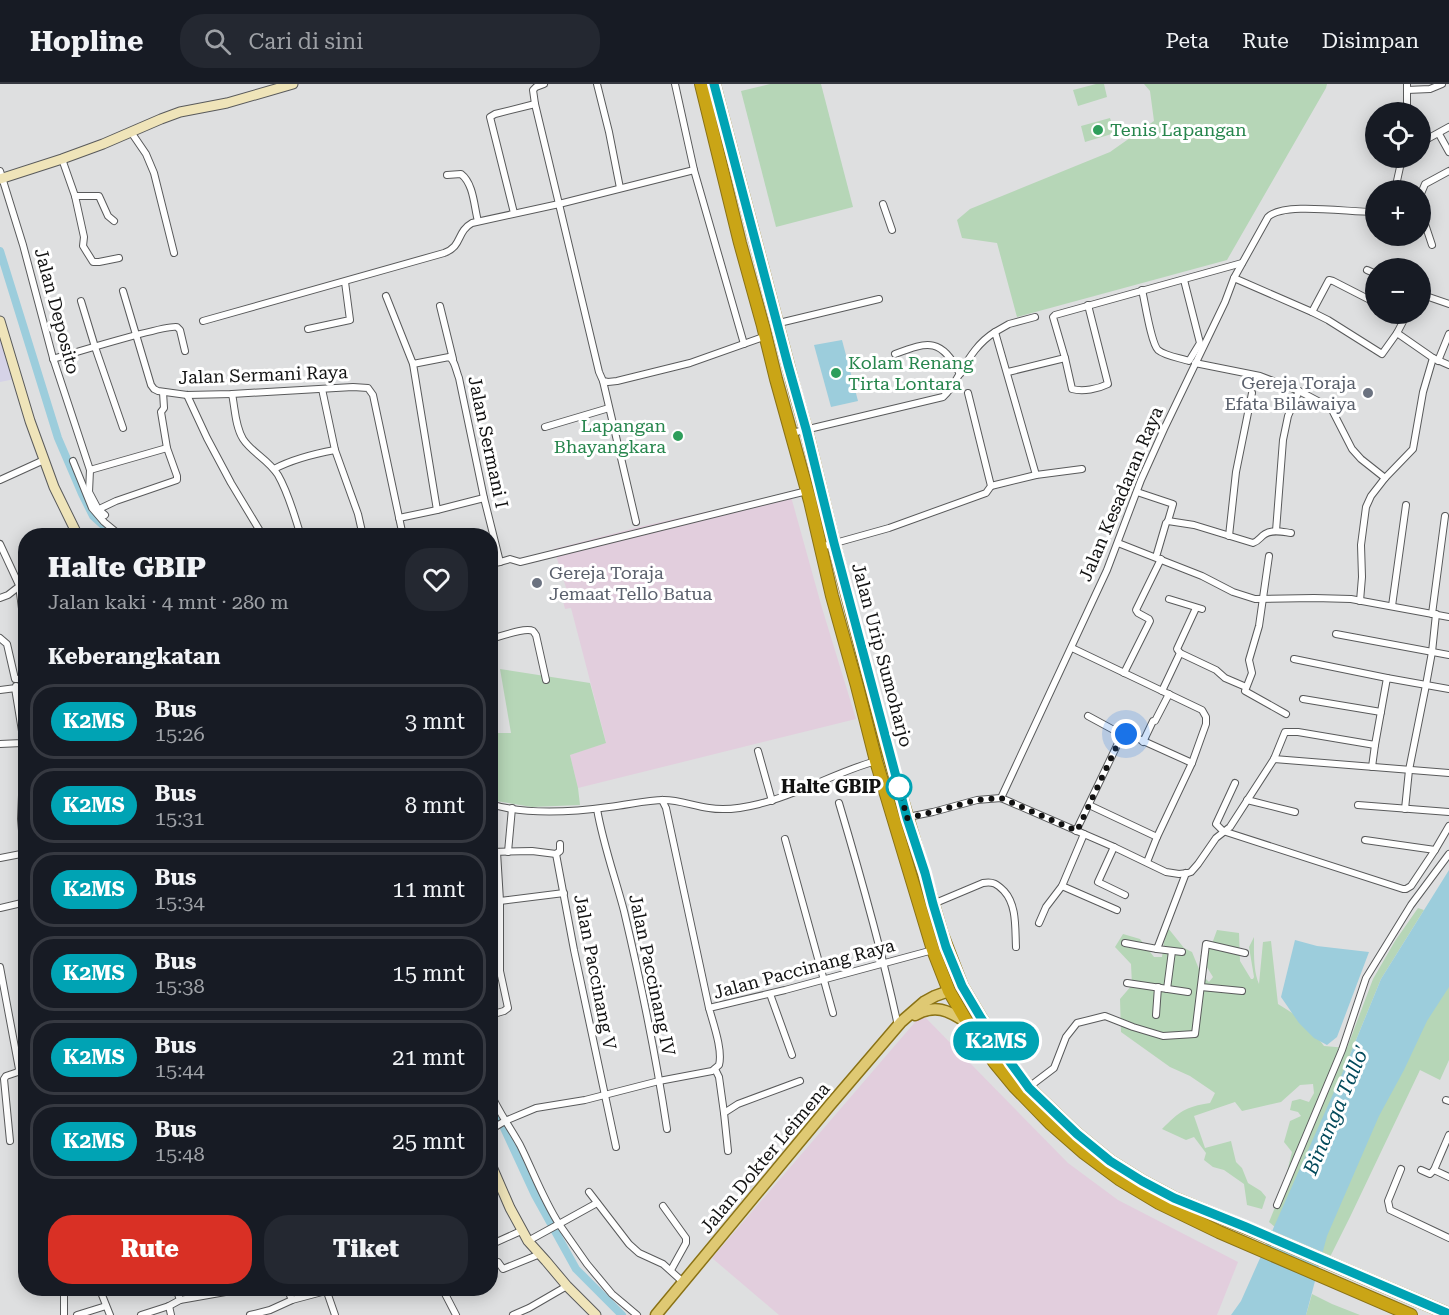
<!DOCTYPE html>
<html lang="id">
<head>
<meta charset="utf-8">
<style>
  :root { --surface:#171b24; --page:#242831; --text:#f1f3f6; --muted:#9ea1a6; --line:#363941; --accent:#d93025 }
  body { margin:0; font-family:"Roboto Serif",serif; background:var(--page); color:var(--text); height:100vh; display:flex; flex-direction:column; font-size:22px; white-space:nowrap }
  * { box-sizing:border-box; margin:0 }
  p { font-size:20px; color:var(--muted) }
  .icon { flex:none; width:33px; height:33px; fill:none; stroke:currentColor; stroke-width:2; stroke-linecap:round; stroke-linejoin:round }
  .map { position:relative; flex:1; overflow:hidden }
  .drawer { position:absolute; left:18px; top:444px; width:480px; height:768px; display:flex; flex-direction:column; background:var(--surface); border-radius:24px; box-shadow:0 3px 15px #0003 }
  .drawer>* { flex:none }
  .badge { padding:0 12px; border-radius:20px; font-size:21px; line-height:39px }
  .buttons { position:absolute; left:1365px; top:18px; display:grid; gap:12px }
  .buttons a { display:grid; place-items:center; width:66px; height:66px; border-radius:50%; background:var(--surface); box-shadow:0 3px 15px #0003; font-size:30px }
  .you { position:absolute; width:30px; height:30px; margin:-15px; border:4px solid #fff; border-radius:50%; background:#1a73e8; box-shadow:0 0 0 9px #1a73e833 }
  .map>.badge { position:absolute; translate:-50% -50%; box-shadow:0 0 0 3px #fff }
  h2 { padding:0 30px; font-size:22px; line-height:54px }
  .round { display:grid; place-items:center; flex:none; width:63px; height:63px; border-radius:24px; background:var(--page) }
  .overview { display:flex; align-items:center; justify-content:space-between; height:102px; padding:0 30px }
  h1 { font-size:28px; font-weight:800; line-height:45px }
  .action { display:flex; gap:12px; margin-top:auto; padding:12px 30px }
  .action a { flex:1; height:69px; border-radius:24px; background:var(--accent); color:#fff; font-size:24px; font-weight:800; line-height:69px; text-align:center }
  .action a+a { background:var(--page); color:var(--text) }
  ul { padding:0; list-style:none }
  li { display:flex; align-items:center; gap:18px; height:75px; margin:0 12px 9px; padding:0 18px; border:3px solid var(--line); border-radius:24px }
  li div { flex:1 }
  li b { display:block; font-size:22px }
  li em { font-style:normal }
  li .badge { min-width:66px; font-weight:700; text-align:center }
  header { display:flex; align-items:center; gap:36px; box-sizing:border-box; height:84px; padding:0 30px; background:var(--surface); border-bottom:2px solid var(--line) }
  header strong { font-size:28px }
  nav { display:flex; gap:33px; margin-inline-start:auto; font-size:21px }
  .search { width:420px; height:54px; background:var(--page); display:flex; align-items:center; gap:15px; box-sizing:border-box; padding:0 21px; border-radius:24px; color:var(--muted); font-size:22px }
  .map>svg:first-child { display:block }
  .industrial { fill:#e2cedd }
  .medical { fill:#d5d2e7 }
  .green { fill:#b6d6b7 }
  .water { fill:#9ccddc }
  .lines { fill:none; stroke-linecap:round; stroke-linejoin:round }
  .canal { stroke:#9ccddc; stroke-width:8 }
  .street-casing { stroke:#595a5b; stroke-width:8 }
  .secondary-casing { stroke:#595a5b; stroke-width:11 }
  .primary-casing { stroke:#8a7215; stroke-width:13 }
  .highway-casing { stroke:#8a7215; stroke-width:14 }
  .street { stroke:#fff; stroke-width:6 }
  .secondary { stroke:#efe4b9; stroke-width:9 }
  .primary { stroke:#dfc973; stroke-width:10 }
  .highway { stroke:#caa516; stroke-width:12 }
  .line-casing { stroke:#fff; stroke-width:14 }
  .line { stroke:#00a3b4; stroke-width:9 }
  .walk { stroke:#121212; stroke-width:6; stroke-dasharray:0 10.8 }
  .leisure-dot { fill:#2e9e5b; stroke:#fff; stroke-width:2 }
  .worship-dot { fill:#6b7280; stroke:#fff; stroke-width:2 }
  .stop-dot { fill:#fff; stroke:#00a3b4; stroke-width:3 }
  .labels { text-anchor:middle; stroke-width:6; stroke-linejoin:round; paint-order:stroke }
  .leisure-label { font-size:18px; fill:#27864d; stroke:#fff; text-anchor:start }
  .street-label { font-size:18px; fill:#121212; stroke:#fff }
  .worship-label { font-size:18px; fill:#5b616d; stroke:#fff; text-anchor:end }
  .stop-label { font-size:18px; font-weight:bold; fill:#121212; stroke:#fff; text-anchor:end }
  .water-label { font-size:20px; font-style:italic; fill:#024a5b; stroke:#fff }
</style>
</head>
<body>
<header>
<strong>Hopline</strong>
<div class="search"><svg class="icon" aria-label="search" viewBox="0 0 24 24"><circle cx="10" cy="10" r="6"/><path d="M15 15l6 6"/></svg>Cari di sini</div>
<nav><a>Peta</a><a>Rute</a><a>Disimpan</a></nav>
</header>
<div class="map">
<svg width="1449" height="1231" viewBox="0 0 1449 1231">
  <rect width="100%" height="100%" fill="#dedfe0"/>
  <g class="industrial">
    <polygon points="790,409 822,524 856,635 578,704 570,671 606,658 571,524 565,525 562,513 568,510 554,465 639,443"/>
    <polygon points="922,930 1068,1079 1118,1116 1238,1178 1217,1231 779,1231 712,1174"/>
  </g>
  <polygon class="medical" points="0,249 15,295 0,298"/>
  <g class="green">
    <polygon points="770,0 821,0 853,123 776,143 741,7"/>
    <polygon points="1096,0 1104,0 1107,13 1078,22 1073,6"/>
    <polygon points="1144,0 1327,0 1326,4 1227,176 1017,233 997,159 962,154 957,136 970,125 1110,68 1154,37 1150,7"/>
    <polygon points="1110,34 1115,49 1085,58 1081,42"/>
    <polygon points="500,585 590,599 606,659 570,671 578,704 580,721 532,723 496,717 491,692 490,649 511,649"/>
    <path d="M1418 824 1424 826 1381 895 1345 983 1333 1030 1283 1150 1269 1138 1283 1104 1292 1068 1284 1058 1290 1037 1301 1032 1298 1028 1290 1026 1292 1017 1300 1015 1309 1018 1314 1009 1313 1000 1300 1001 1281 1018 1242 1027 1235 1018 1194 1032 1205 1064 1231 1057 1236 1078 1242 1084 1248 1099 1261 1107 1266 1113 1262 1125 1247 1121 1244 1100 1224 1086 1213 1083 1204 1076 1206 1069 1194 1053 1186 1056 1162 1045C1180 1027 1185 1023 1210 1019L1215 1009 1190 992 1170 983 1121 948 1120 915 1132 901 1131 880 1115 863 1123 850 1140 855 1154 873H1162L1164 858 1168 844 1184 864 1192 868 1201 890 1209 898 1213 893 1200 872 1213 857 1217 846 1239 849 1240 877 1251 895H1253L1254 893 1249 863 1254 853C1254 868 1253 886 1259 900L1263 858 1271 857 1278 920 1305 937 1324 962 1347 964 1373 895 1395 857Z"/>
    <polygon points="1449,882 1449,976 1440,996 1420,986 1350,1133 1329,1175 1317,1168 1320,1145"/>
    <polygon points="1312,1210 1332,1220 1360,1231 1306,1231"/>
  </g>
  <g class="water">
    <polygon points="842,256 858,317 831,323 814,261"/>
    <polygon points="1449,786 1449,903 1427,937 1404,986 1379,1032 1327,1152 1306,1231 1231,1231 1241,1217 1345,983 1381,895"/>
    <polygon points="1295,856 1317,862 1369,868 1337,953 1327,961 1314,954 1299,939 1281,913"/>
  </g>
  <g class="lines">
    <g class="canal">
      <polyline points="0,167 58,354 82,410 93,432 115,452"/>
      <polyline points="491,1016 535,1111 576,1185 622,1231"/>
    </g>
    <defs>
      <g id="street">
        <polyline points="544,0 536,3 533,6 535,20 559,120 694,86"/>
        <polyline points="597,0 609,48 620,104"/>
        <polyline points="675,0 694,86 744,260"/>
        <polyline points="1407,6 1430,5 1442,0"/>
        <polyline points="1407,28 1407,0"/>
        <polyline points="131,48 146,70 154,89 174,169"/>
        <polyline points="1439,50 1449,68"/>
        <polyline points="1420,59 1449,43"/>
        <polyline points="62,75 75,112 84,153 83,162 93,178 99,178 119,174"/>
        <polyline points="0,87 23,161 53,274 90,386 89,408 98,425 105,431"/>
        <path d="M447 91 461 90C474 100 474 123 478 137"/>
        <polyline points="1395,106 1402,74"/>
        <polyline points="75,112 99,112 108,132 114,137"/>
        <polyline points="1420,112 1425,100 1449,87"/>
        <polyline points="883,120 892,146"/>
        <polyline points="514,129 490,33 495,30 535,20"/>
        <polyline points="1420,136 1425,140 1432,161"/>
        <polyline points="1367,186 1376,190"/>
        <polyline points="1234,194 1312,228 1328,236 1382,270 1397,249 1407,230"/>
        <path d="M1142 206C1145 218 1151 259 1158 266 1165 272 1180 274 1189 277L1200 259 1184 196"/>
        <polyline points="123,207 151,301 154,305 158,307 187,311 232,310 353,303 368,304 373,311 403,452"/>
        <polyline points="1420,210 1449,220"/>
        <path d="M386 212 413 280 449 273C455 276 456 287 459 294L484 414 500 478 490 480"/>
        <polyline points="81,217 95,263 123,344"/>
        <polyline points="440,222 453,275"/>
        <polyline points="1312,228 1329,196 1333,197 1376,219"/>
        <polyline points="1396,230 1405,234"/>
        <path d="M203 237 444 169C463 162 456 148 472 139L559 120 599 288 603 297 608 298 617 297 690 279 766 252"/>
        <polyline points="775,240 879,215"/>
        <polyline points="308,245 350,236 345,198"/>
        <polyline points="995,248 1009,240 1035,233"/>
        <polyline points="1397,249 1433,274 1449,281"/>
        <path d="M895 270C929 257 941 254 960 290"/>
        <path d="M1065 274 1072 305C1083 308 1098 305 1108 300L1088 221"/>
        <path d="M53 275C70 270 167 240 177 243 178 244 179 245 180 246L185 267"/>
        <polyline points="1438,277 1449,250"/>
        <polyline points="1195,279 1260,292 1299,307 1331,324 1352,365 1361,375 1385,394"/>
        <polyline points="413,280 437,426"/>
        <polyline points="1008,288 1065,274 1053,233 1055,231 1242,179"/>
        <polyline points="603,297 636,438"/>
        <polyline points="322,305 335,366 358,430 363,452"/>
        <path d="M232 310C235 324 235 342 243 355 252 369 268 375 278 391 289 410 294 431 301 452"/>
        <polyline points="187,311 207,354 231,399 263,452"/>
        <polyline points="545,343 609,324"/>
        <path d="M792 349 943 313C951 306 955 298 960 289 970 272 979 258 995 248L1036 391"/>
        <polyline points="73,377 92,424 104,438 121,452"/>
        <path d="M274 385C293 375 313 370 335 366"/>
        <polyline points="90,386 167,364"/>
        <polyline points="0,396 44,376"/>
        <polyline points="991,402 1036,391 1082,385"/>
        <polyline points="1137,408 1173,420 1168,437"/>
        <polyline points="97,426 116,417 177,396 177,392 167,364 161,328 164,324 163,308"/>
        <polyline points="399,434 437,426 484,414"/>
        <polyline points="1276,447 1283,356 1288,332 1299,307"/>
        <polyline points="1229,452 1236,388 1252,309"/>
        <polyline points="1118,459 1202,492 1233,508 1255,515 1314,514 1351,515 1449,533"/>
        <polyline points="0,460 19,501 26,556"/>
        <polyline points="821,463 889,444 986,409 991,402 968,309"/>
        <polyline points="1269,472 1259,542 1249,576 1252,589 1245,607 1286,630"/>
        <path d="M1156 473 1166 439 1168 437 1194 441 1253 459C1259 457 1260 453 1265 450 1273 445 1283 448 1291 449"/>
        <polyline points="500,478 510,475 520,478 807,407"/>
        <polyline points="0,514 8,511 26,497"/>
        <polyline points="1169,515 1202,525"/>
        <polyline points="1360,517 1362,493 1361,461 1366,423 1371,412 1385,394 1413,365 1423,308 1433,274"/>
        <polyline points="1392,522 1406,421"/>
        <polyline points="1432,530 1445,432"/>
        <polyline points="1336,550 1449,571"/>
        <polyline points="0,554 7,560 15,595 26,595"/>
        <path d="M490 555C499 553 525 543 533 547 534 548 535 550 536 551L546 596"/>
        <polyline points="1072,564 1202,626 1206,633 1206,640 1192,679 1157,753 1147,778"/>
        <polyline points="1180,569 1216,586 1225,594 1246,603"/>
        <polyline points="1294,575 1387,594"/>
        <polyline points="1124,589 1150,537 1149,535 1138,529 1136,526 1161,475"/>
        <polyline points="15,604 22,647"/>
        <polyline points="0,606 16,604 16,602"/>
        <polyline points="1162,607 1180,569 1177,565 1196,524"/>
        <polyline points="1303,615 1381,628"/>
        <polyline points="1088,632 1123,651"/>
        <polyline points="1143,658 1153,637 1155,637 1169,610"/>
        <polyline points="22,659 23,688 21,735 24,770"/>
        <polyline points="0,660 22,659 22,647 24,646"/>
        <polyline points="758,667 772,717"/>
        <polyline points="1274,675 1449,689"/>
        <polyline points="1372,683 1375,661"/>
        <polyline points="1235,699 1216,740 1223,747 1403,805 1406,805 1411,802 1435,766"/>
        <path d="M1001 714 1107 486 1141 396 1164 345 1225 218 1234 194 1268 133C1284 117 1352 129 1376 128"/>
        <polyline points="662,716 666,724 709,924"/>
        <polyline points="1247,716 1295,728"/>
        <path d="M839 719C861 793 882 866 898 942"/>
        <path d="M490 720C526 731 573 728 609 723 628 721 646 716 664 716 679 716 694 722 709 724 726 727 743 724 759 720 800 710 836 688 876 677"/>
        <polyline points="1089,721 1157,753"/>
        <polyline points="1358,721 1449,728"/>
        <path d="M597 725C603 760 615 793 624 827 641 899 656 972 667 1045"/>
        <polyline points="1405,725 1409,686 1426,601 1432,568 1436,530"/>
        <polyline points="908,733 933,728 977,716 1001,714 1114,763 1166,788 1179,790 1188,789 1191,788 1198,780 1216,754 1230,743 1274,675 1285,648 1298,648 1375,661 1387,594 1449,605"/>
        <polyline points="1076,747 1120,655 1123,651 1130,651 1192,679"/>
        <polyline points="785,755 833,929"/>
        <polyline points="1365,756 1435,766 1449,742"/>
        <polyline points="1114,763 1098,798 1125,811"/>
        <polyline points="490,768 532,767 556,770"/>
        <polyline points="508,768 512,724"/>
        <polyline points="556,770 574,866 616,1063"/>
        <polyline points="556,770 560,767 560,760"/>
        <polyline points="0,774 26,769"/>
        <polyline points="1062,802 1117,826"/>
        <polyline points="500,817 564,809"/>
        <path d="M933 820 983 799C993 797 997 800 1004 807 1017 821 1015 844 1016 863"/>
        <polyline points="0,824 26,818"/>
        <polyline points="1039,839 1046,823 1062,802 1084,750"/>
        <polyline points="1125,859 1157,865 1186,789"/>
        <polyline points="1157,865 1182,868"/>
        <polyline points="0,883 19,985 18,988 6,992 4,995 10,1057"/>
        <polyline points="1127,899 1188,908"/>
        <polyline points="1201,903 1242,907"/>
        <polyline points="1167,905 1172,867"/>
        <polyline points="770,910 792,971"/>
        <polyline points="490,931 504,927 508,924 500,887 500,817 497,768"/>
        <polyline points="1156,931 1158,903"/>
        <polyline points="715,985 719,993 724,1029"/>
        <polyline points="1029,1003 1054,984 1066,953 1077,939 1105,932 1133,943 1163,952 1195,950 1206,860 1245,869"/>
        <path d="M490 1008C498 1027 510 1043 520 1061 533 1087 543 1115 559 1140L597 1119"/>
        <polyline points="1446,1016 1449,1017"/>
        <path d="M490 1046 505 1037 536 1024 585 1016 659 997 712 987 719 981C723 966 713 939 709 924L785 906 933 866"/>
        <polyline points="728,1067 724,1029 738,1020 800,997"/>
        <polyline points="1401,1085 1388,1117 1390,1126 1449,1154"/>
        <polyline points="1421,1086 1430,1090 1434,1086 1449,1093"/>
        <polyline points="1434,1086 1449,1051"/>
        <polyline points="589,1108 629,1160 639,1169 663,1180 683,1198"/>
        <polyline points="1277,1121 1342,966 1366,894 1411,821 1449,770"/>
        <polyline points="663,1122 686,1154 686,1159 671,1186"/>
        <polyline points="528,1157 559,1140 587,1180 612,1210 637,1231"/>
        <polyline points="490,1161 521,1147"/>
        <polyline points="490,1181 498,1178 503,1185 540,1170"/>
        <polyline points="101,1204 102,1211 110,1231"/>
        <polyline points="176,1204 180,1216 248,1204"/>
        <polyline points="287,1204 292,1216"/>
        <polyline points="442,1204 456,1231"/>
        <polyline points="327,1208 335,1231"/>
        <polyline points="169,1222 171,1231"/>
        <polyline points="64,1231 64,1204"/>
        <polyline points="77,1231 106,1222"/>
        <polyline points="141,1231 169,1222 180,1216"/>
        <polyline points="250,1231 270,1226 292,1216 337,1204"/>
        <polyline points="513,1231 529,1224 567,1202"/>
      </g>
      <g id="secondary">
        <polyline points="0,95 62,75 103,60 161,35 180,28 227,19 293,0"/>
        <polyline points="0,237 30,337 54,403 78,452"/>
        <polyline points="490,1078 510,1124 528,1157 546,1177 567,1202 596,1231"/>
      </g>
      <g id="primary">
        <path d="M915 931C935 920 948 926 966 938"/>
        <polyline points="656,1231 830,1021 901,938 924,918 935,912 949,907"/>
      </g>
      <g id="highway">
        <polyline points="701,0 740,159 763,242 776,295 810,417 832,512 857,602 876,677 933,866 949,907 967,938 995,979 1014,1002 1051,1040 1084,1069 1119,1095 1159,1119 1219,1148 1411,1231"/>
        <polyline points="714,0 796,311 806,345 834,460 888,668 942,850 962,902 981,934 1010,979 1029,1004 1077,1050 1110,1077 1142,1097 1174,1114 1259,1149 1449,1230"/>
      </g>
    </defs>
    <use href="#street" class="street-casing"/>
    <use href="#secondary" class="secondary-casing"/>
    <use href="#primary" class="primary-casing"/>
    <use href="#highway" class="highway-casing"/>
    <use href="#street" class="street"/>
    <use href="#secondary" class="secondary"/>
    <use href="#primary" class="primary"/>
    <use href="#highway" class="highway"/>
  </g>
  <g class="lines">
    <defs>
      <polyline id="line" points="714,0 788,281 806,345 834,459 907,734 925,789 933,820 946,863 962,902 981,934 1010,978 1029,1004 1077,1050 1110,1077 1142,1097 1174,1114 1246,1143 1449,1230"/>
    </defs>
    <use href="#line" class="line-casing"/>
    <use href="#line" class="line"/>
    <polyline class="walk" points="899,703 907,734 933,728 977,716 1001,714 1077,747 1120,655 1126,650"/>
  </g>
  <g class="leisure-dot">
    <circle cx="1098" cy="46" r="6"/>
    <circle cx="836" cy="289" r="6"/>
    <circle cx="678" cy="352" r="6"/>
  </g>
  <g class="worship-dot">
    <circle cx="1368" cy="309" r="6"/>
    <circle cx="537" cy="499" r="6"/>
  </g>
  <circle class="stop-dot" cx="899" cy="703" r="12"/>
  <g class="labels">
    <g class="leisure-label">
      <text x="1110" y="52">Tenis Lapangan</text>
      <text x="848" y="285">Kolam Renang<tspan x="848" dy="21">Tirta Lontara</tspan></text>
      <text x="666" y="348" text-anchor="end">Lapangan<tspan x="666" dy="21">Bhayangkara</tspan></text>
    </g>
    <g class="street-label">
      <text transform="translate(57 227) rotate(75)" y="6">Jalan Deposito</text>
      <text transform="translate(263 291) rotate(-2)" y="6">Jalan Sermani Raya</text>
      <text transform="translate(488 358) rotate(78)" y="6">Jalan Sermani I</text>
      <text transform="translate(1121 410) rotate(-67)" y="6">Jalan Kesadaran Raya</text>
      <text transform="translate(882 571) rotate(75)" y="6">Jalan Urip Sumoharjo</text>
      <text transform="translate(804 885) rotate(-15)" y="6">Jalan Paccinang Raya</text>
      <text transform="translate(595 888) rotate(79)" y="6">Jalan Paccinang V</text>
      <text transform="translate(652 891) rotate(78)" y="6">Jalan Paccinang IV</text>
      <text transform="translate(765 1074) rotate(-50)" y="6">Jalan Dokter Leimena</text>
    </g>
    <g class="worship-label">
      <text x="1356" y="305">Gereja Toraja<tspan x="1356" dy="21">Efata Bilawaiya</tspan></text>
      <text x="549" y="495" text-anchor="start">Gereja Toraja<tspan x="549" dy="21">Jemaat Tello Batua</tspan></text>
    </g>
    <g class="stop-label">
      <text x="881" y="709">Halte GBIP</text>
    </g>
    <g class="water-label">
      <text transform="translate(1336 1026) rotate(-67)" y="7">Binanga Tallo'</text>
    </g>
  </g>
</svg>
<div class="buttons">
<a><svg class="icon" aria-label="locate" viewBox="0 0 24 24"><circle cx="12" cy="12" r="6"/><path d="M12 2v4M12 18v4M2 12h4M18 12h4"/></svg></a>
<a>+</a>
<a>−</a>
</div>
<div class="you" style="left:1126px;top:650px"></div>
<b class="badge" style="left:996px;top:957px;background:#00a3b4;color:#fff">K2MS</b>
<section class="drawer">
<div class="overview"><div><h1>Halte GBIP</h1><p>Jalan kaki · 4 mnt · 280 m</p></div><a class="round"><svg class="icon" aria-label="heart" viewBox="0 0 24 24"><path d="M12 20l-8-8c-3-5 5-10 8-4 3-6 11-1 8 4z"/></svg></a></div>
<h2>Keberangkatan</h2>
<ul>
<li><span class="badge" style="background:#00a3b4;color:#fff">K2MS</span><div><b>Bus</b><p>15:26</p></div><em>3 mnt</em></li>
<li><span class="badge" style="background:#00a3b4;color:#fff">K2MS</span><div><b>Bus</b><p>15:31</p></div><em>8 mnt</em></li>
<li><span class="badge" style="background:#00a3b4;color:#fff">K2MS</span><div><b>Bus</b><p>15:34</p></div><em>11 mnt</em></li>
<li><span class="badge" style="background:#00a3b4;color:#fff">K2MS</span><div><b>Bus</b><p>15:38</p></div><em>15 mnt</em></li>
<li><span class="badge" style="background:#00a3b4;color:#fff">K2MS</span><div><b>Bus</b><p>15:44</p></div><em>21 mnt</em></li>
<li><span class="badge" style="background:#00a3b4;color:#fff">K2MS</span><div><b>Bus</b><p>15:48</p></div><em>25 mnt</em></li>
</ul>
<div class="action"><a>Rute</a><a>Tiket</a></div>
</section>
</div>
</body>
</html>
